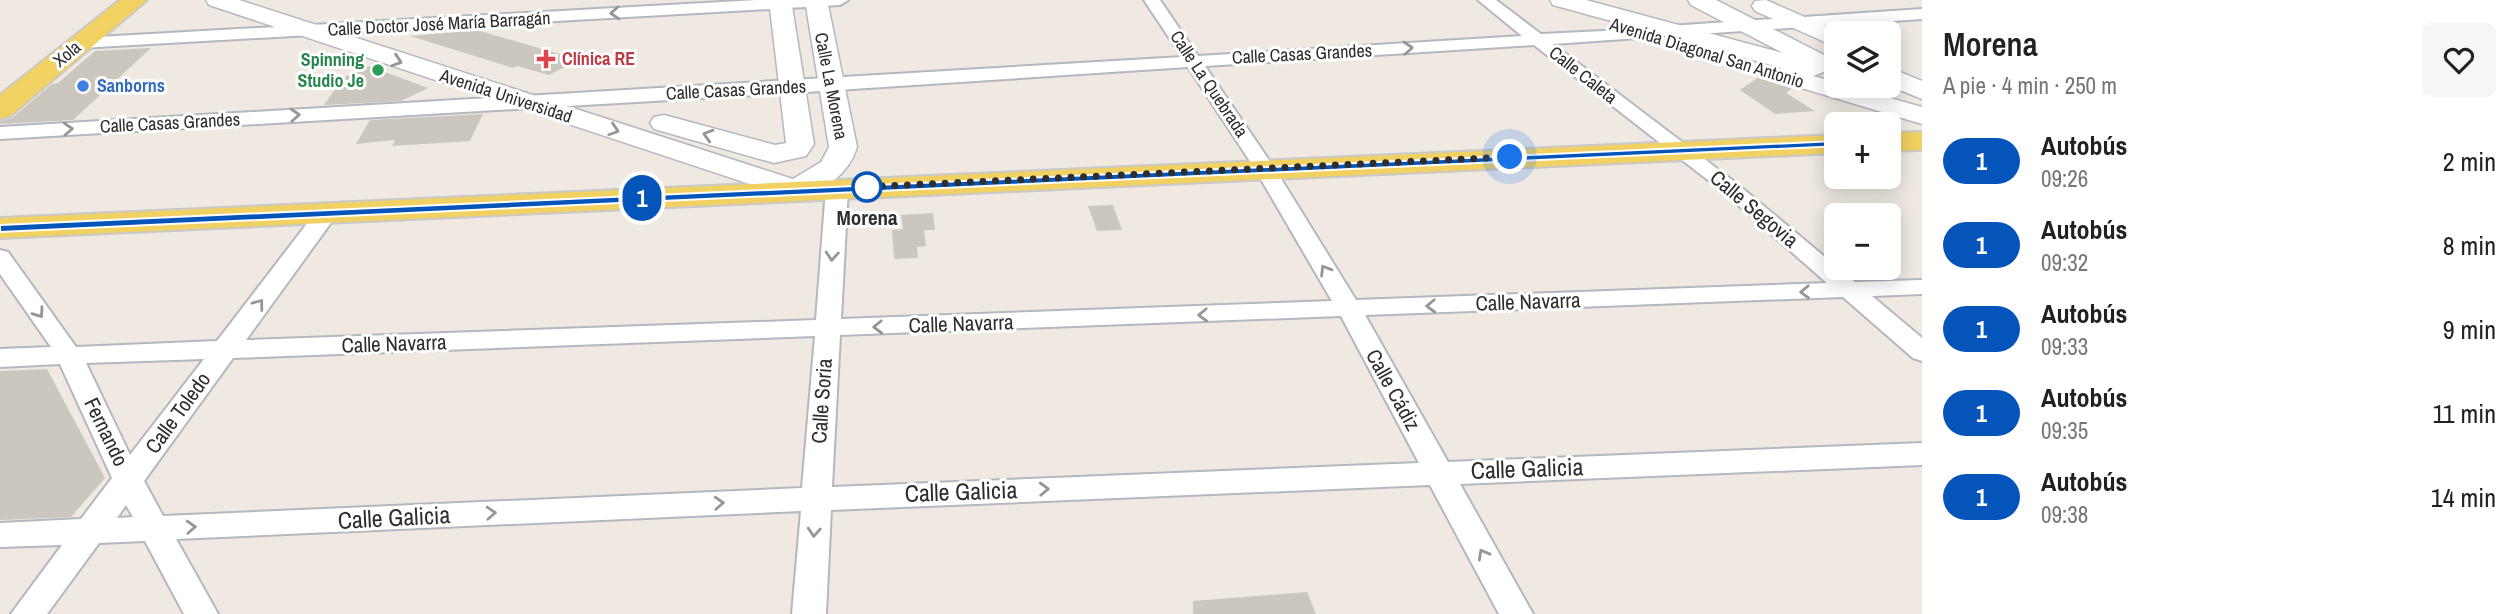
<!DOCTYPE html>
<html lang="es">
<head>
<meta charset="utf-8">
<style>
  :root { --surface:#fff; --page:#f6f6f6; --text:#202124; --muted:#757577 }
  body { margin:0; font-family:"Archivo Narrow",sans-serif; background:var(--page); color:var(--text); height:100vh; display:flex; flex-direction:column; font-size:26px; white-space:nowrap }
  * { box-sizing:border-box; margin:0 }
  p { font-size:23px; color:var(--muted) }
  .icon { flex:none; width:38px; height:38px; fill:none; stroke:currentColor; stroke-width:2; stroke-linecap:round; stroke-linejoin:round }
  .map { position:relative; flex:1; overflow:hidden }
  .drawer { display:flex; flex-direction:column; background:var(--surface); width:595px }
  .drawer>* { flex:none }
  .badge { padding:0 14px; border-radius:23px; font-size:24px; line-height:46px }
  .fabs { position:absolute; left:1824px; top:21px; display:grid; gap:14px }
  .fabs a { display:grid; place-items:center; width:77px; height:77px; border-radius:10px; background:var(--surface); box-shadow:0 4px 18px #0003; font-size:35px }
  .you { position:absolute; width:35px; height:35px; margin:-18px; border:5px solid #fff; border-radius:50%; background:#1a73e8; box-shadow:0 0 0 10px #1a73e833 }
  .map>.badge { position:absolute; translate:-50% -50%; box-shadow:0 0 0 4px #fff }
  .round { display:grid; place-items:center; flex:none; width:74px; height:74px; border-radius:10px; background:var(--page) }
  .head { display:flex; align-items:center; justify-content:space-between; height:119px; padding:0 21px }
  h1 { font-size:33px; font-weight:600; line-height:52px }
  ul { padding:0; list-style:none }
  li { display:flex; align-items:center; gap:21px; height:84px; padding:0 21px }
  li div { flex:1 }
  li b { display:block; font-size:26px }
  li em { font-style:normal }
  li .badge { min-width:77px; font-weight:700; text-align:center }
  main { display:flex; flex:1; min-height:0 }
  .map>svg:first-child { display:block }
  .building { fill:#cbc7bf }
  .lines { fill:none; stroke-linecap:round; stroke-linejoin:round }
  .street-casing { stroke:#b4b7c1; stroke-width:4 }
  .secondary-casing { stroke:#b4b7c1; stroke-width:3 }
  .primary-casing { stroke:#c9c9c9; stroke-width:4 }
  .street { fill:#fff; fill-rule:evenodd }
  .secondary { fill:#fff; fill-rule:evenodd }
  .primary { fill:#f2d163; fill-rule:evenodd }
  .oneway { stroke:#969696 }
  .line { fill:#0554ba; stroke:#fff; stroke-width:2 }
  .walk { stroke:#2e2e2e; stroke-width:7; stroke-dasharray:0 12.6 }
  .health-dot { fill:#e0444e; stroke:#fff; stroke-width:2.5 }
  .leisure-dot { fill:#2e9e5b; stroke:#fff; stroke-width:2.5 }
  .shop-dot { fill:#3f7fe0; stroke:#fff; stroke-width:2.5 }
  .stop-dot { fill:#fff; stroke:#0554ba; stroke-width:3.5 }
  .labels { text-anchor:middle; stroke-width:6; stroke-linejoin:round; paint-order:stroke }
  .far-street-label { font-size:18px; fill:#2e2e2e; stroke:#fff }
  .far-health-label { font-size:18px; font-weight:bold; fill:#be3a42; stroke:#fff; text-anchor:start }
  .far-leisure-label { font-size:18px; font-weight:bold; fill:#27864d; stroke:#fff; text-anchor:end }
  .far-shop-label { font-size:18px; font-weight:bold; fill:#366cbe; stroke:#fff; text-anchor:start }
  .street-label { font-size:21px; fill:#2e2e2e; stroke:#fff }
  .stop-label { font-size:21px; font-weight:bold; fill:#2e2e2e; stroke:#fff }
  .near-street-label { font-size:24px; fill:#2e2e2e; stroke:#fff }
</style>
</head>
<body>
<main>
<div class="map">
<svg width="1922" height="614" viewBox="0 0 1922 614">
  <rect width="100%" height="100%" fill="#efe9e1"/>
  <g class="building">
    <polygon points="477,30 566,56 562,58 575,62 549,75 517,66 513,68 410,36"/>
    <polygon points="151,48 73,120 0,124 0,121 12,118 52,84 58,83 95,51"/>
    <polygon points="369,66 428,88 401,101 324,105 343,78"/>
    <polygon points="1769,76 1774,83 1792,88 1786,93 1815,111 1775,114 1740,90 1759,77"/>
    <polygon points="483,114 470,141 392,146 395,140 356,144 370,120"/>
    <polygon points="1113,205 1122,230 1097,231 1088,206"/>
    <polygon points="933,213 935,230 924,230 926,246 917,247 918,258 894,259 892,230 903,229 901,215"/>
    <polygon points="47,369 105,478 71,517 0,520 0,371"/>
    <polygon points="1307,592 1316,614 1193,614 1193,601"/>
  </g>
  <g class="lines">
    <defs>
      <g id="street">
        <polygon points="757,0 848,0 840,5 80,48 72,43 80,38"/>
        <path d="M1144 0H1160L1198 56 1522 36 1478 0H1496L1541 34 1645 29 1647 33 1645 37 1639 38 1553 44 1736 183 1855 282 1922 280V294L1872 296 1922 338V361L1913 358 1843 297 1365 315 1448 462 1922 443V465L1460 484 1533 614H1499L1430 485 831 510 826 614H792L801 511 176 539 218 614H184L145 541 99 543 47 614H11L62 545 0 547V523L81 519 112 478 60 364 0 367V349L51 347 0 274V250L8 252 76 347 217 341 319 208H335L338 213 246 340 816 320 826 188 830 184H844L848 188 841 319 1332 301 1255 169 1188 67 791 93 0 139V127L1182 57ZM1534 45 1722 191 1827 283 1356 300 1275 169 1205 66ZM1341 316 1419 463 832 487 840 335ZM815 336 802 488 163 516 144 481 233 358ZM204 359 130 455 86 363ZM126 505 133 517 117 518Z"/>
        <polygon points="1922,9 1922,19 1669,36 1661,31 1669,26"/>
      </g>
      <g id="secondary">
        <path d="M206 0H239L793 179 821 162 829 147 805 0H827L857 147C849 175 822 192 795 199L209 5Z"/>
        <polygon points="769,0 791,0 814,144 806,156 774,163 654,129 650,123 654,117 664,115 775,145 786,143"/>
        <polygon points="1550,0 1586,0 1783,53 1691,5 1688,0 1716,0 1832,59 1835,64 1832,69 1813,76 1836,82 1836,86 1848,86 1922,107 1922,124 1775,80 1771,75 1775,70 1782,68 1553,5"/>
        <polygon points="1766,0 1841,33 1836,33 1836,47 1755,11 1752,6 1755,1"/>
        <polygon points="1888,67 1922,81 1922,99 1888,85"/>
      </g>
      <g id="primary">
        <polygon points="120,0 147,0 10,116 0,119 0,95"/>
        <polygon points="1922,132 1922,150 1888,151 1888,133"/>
        <polygon points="1836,135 1836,153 0,238 0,218"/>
      </g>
    </defs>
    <use href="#street" class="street-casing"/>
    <use href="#secondary" class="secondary-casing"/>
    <use href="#primary" class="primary-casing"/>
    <use href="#street" class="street"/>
    <use href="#secondary" class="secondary"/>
    <use href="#primary" class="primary"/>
  </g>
  <defs><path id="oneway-chevron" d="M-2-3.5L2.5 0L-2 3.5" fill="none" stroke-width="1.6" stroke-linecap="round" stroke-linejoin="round" transform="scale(1.75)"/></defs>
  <g class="oneway">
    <use href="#oneway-chevron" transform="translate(615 13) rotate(177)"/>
    <use href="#oneway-chevron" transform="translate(1408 48) rotate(-3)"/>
    <use href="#oneway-chevron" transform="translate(397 61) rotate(18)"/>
    <use href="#oneway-chevron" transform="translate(295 115) rotate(-3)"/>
    <use href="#oneway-chevron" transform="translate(68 129) rotate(-3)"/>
    <use href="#oneway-chevron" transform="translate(614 130) rotate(18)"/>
    <use href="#oneway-chevron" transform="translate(708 135) rotate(-164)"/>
    <use href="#oneway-chevron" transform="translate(832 256) rotate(94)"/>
    <use href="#oneway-chevron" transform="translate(1325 270) rotate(-121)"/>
    <use href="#oneway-chevron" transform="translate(1805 292) rotate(178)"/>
    <use href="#oneway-chevron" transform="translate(259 304) rotate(-53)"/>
    <use href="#oneway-chevron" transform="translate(1431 306) rotate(178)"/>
    <use href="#oneway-chevron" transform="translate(39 313) rotate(55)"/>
    <use href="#oneway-chevron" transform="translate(1203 315) rotate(178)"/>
    <use href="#oneway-chevron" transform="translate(878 327) rotate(178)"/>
    <use href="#oneway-chevron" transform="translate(1044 489) rotate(-2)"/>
    <use href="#oneway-chevron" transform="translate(719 503) rotate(-3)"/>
    <use href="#oneway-chevron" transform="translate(491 513) rotate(-3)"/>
    <use href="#oneway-chevron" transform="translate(191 527) rotate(-3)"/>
    <use href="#oneway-chevron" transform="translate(814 532) rotate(94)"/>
    <use href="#oneway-chevron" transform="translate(1483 554) rotate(-119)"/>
  </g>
  <polygon class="line" points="1836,141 1840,142 1840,146 0,232 0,225"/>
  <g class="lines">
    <polyline class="walk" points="867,187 862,187 1510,157"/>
  </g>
  <path class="health-dot" d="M542.5 48.5h7v7h7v7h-7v7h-7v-7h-7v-7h7z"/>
  <circle class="leisure-dot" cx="378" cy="70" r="7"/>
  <circle class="shop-dot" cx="83" cy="86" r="7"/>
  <circle class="stop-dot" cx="867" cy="187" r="14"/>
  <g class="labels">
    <g class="far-street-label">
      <text transform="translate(439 24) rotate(-3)" y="6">Calle Doctor José María Barragán</text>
      <text transform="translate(1707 53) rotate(17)" y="6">Avenida Diagonal San Antonio</text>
      <text transform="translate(67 54) rotate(-40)" y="6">Xola</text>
      <text transform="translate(1302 54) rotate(-3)" y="6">Calle Casas Grandes</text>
      <text transform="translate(1583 75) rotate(38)" y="6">Calle Caleta</text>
      <text transform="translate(1209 84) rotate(56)" y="6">Calle La Quebrada</text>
      <text transform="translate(831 86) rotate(79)" y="6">Calle La Morena</text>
      <text transform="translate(736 90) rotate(-3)" y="6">Calle Casas Grandes</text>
      <text transform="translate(506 96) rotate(18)" y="6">Avenida Universidad</text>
      <text transform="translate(170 123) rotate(-3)" y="6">Calle Casas Grandes</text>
    </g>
    <g class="far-health-label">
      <text x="562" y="65">Clínica RE</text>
    </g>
    <g class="far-leisure-label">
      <text x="364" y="66">Spinning<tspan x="364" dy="21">Studio Je</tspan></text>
    </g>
    <g class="far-shop-label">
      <text x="97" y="92">Sanborns</text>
    </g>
    <g class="street-label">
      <text transform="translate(1754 209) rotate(40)" y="7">Calle Segovia</text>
      <text transform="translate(1528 302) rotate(-2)" y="7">Calle Navarra</text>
      <text transform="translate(961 324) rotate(-2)" y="7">Calle Navarra</text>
      <text transform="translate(394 344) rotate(-2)" y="7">Calle Navarra</text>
      <text transform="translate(1393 390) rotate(61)" y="7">Calle Cádiz</text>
      <text transform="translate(822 401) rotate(-86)" y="7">Calle Soria</text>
      <text transform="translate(178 413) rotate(-54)" y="7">Calle Toledo</text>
      <text transform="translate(106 432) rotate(64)" y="7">Fernando</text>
    </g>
    <g class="stop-label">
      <text x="867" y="225">Morena</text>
    </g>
    <g class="near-street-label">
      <text transform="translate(1527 469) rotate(-2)" y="8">Calle Galicia</text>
      <text transform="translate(961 492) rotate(-2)" y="8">Calle Galicia</text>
      <text transform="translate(394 518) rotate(-3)" y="8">Calle Galicia</text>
    </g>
  </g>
</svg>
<div class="fabs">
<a><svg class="icon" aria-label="layers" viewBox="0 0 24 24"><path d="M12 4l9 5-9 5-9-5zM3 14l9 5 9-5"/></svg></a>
<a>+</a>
<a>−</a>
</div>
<div class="you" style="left:1510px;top:157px"></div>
<b class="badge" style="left:642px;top:198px;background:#0554ba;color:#fff">1</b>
</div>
<section class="drawer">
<div class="head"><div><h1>Morena</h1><p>A pie · 4 min · 250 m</p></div><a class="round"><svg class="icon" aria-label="heart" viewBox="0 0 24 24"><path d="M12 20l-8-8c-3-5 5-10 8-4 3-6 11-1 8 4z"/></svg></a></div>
<ul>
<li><span class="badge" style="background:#0554ba;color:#fff">1</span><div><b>Autobús</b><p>09:26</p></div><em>2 min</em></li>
<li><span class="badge" style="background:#0554ba;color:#fff">1</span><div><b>Autobús</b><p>09:32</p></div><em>8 min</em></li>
<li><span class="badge" style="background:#0554ba;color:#fff">1</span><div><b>Autobús</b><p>09:33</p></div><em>9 min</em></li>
<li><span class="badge" style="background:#0554ba;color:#fff">1</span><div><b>Autobús</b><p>09:35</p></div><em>11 min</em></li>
<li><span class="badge" style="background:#0554ba;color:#fff">1</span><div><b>Autobús</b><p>09:38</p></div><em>14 min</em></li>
</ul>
</section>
</main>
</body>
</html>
